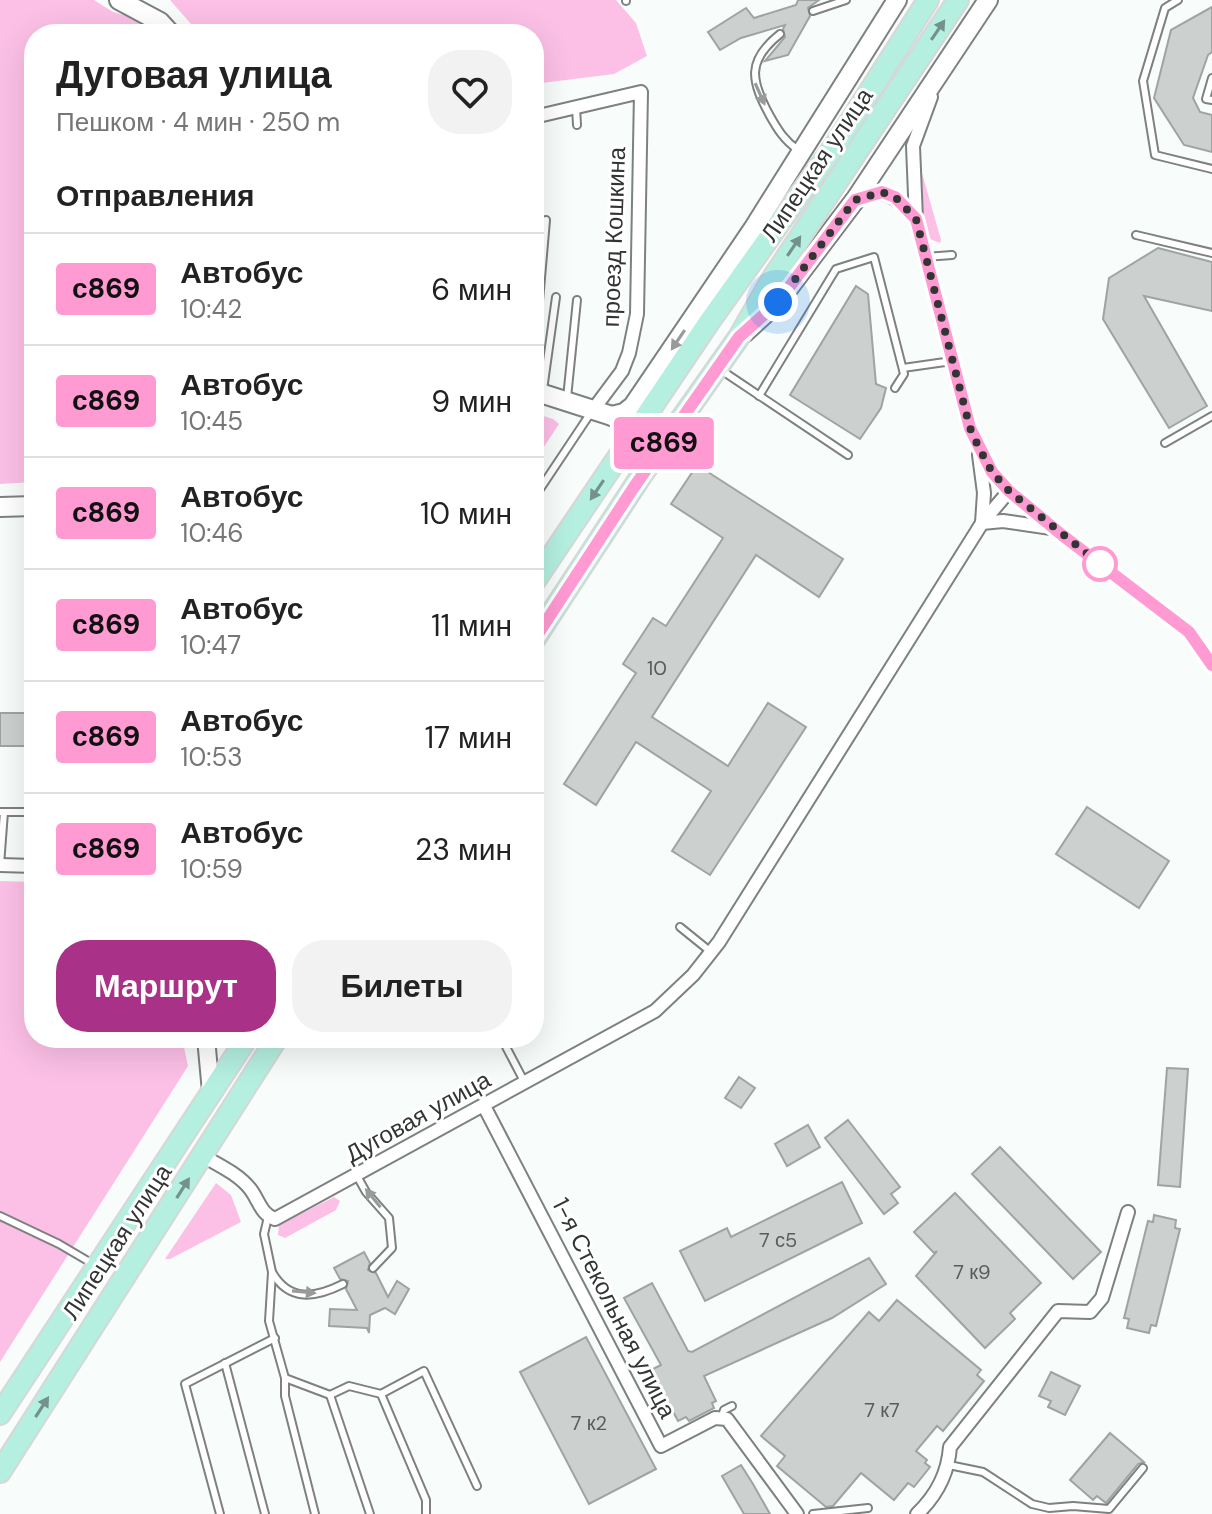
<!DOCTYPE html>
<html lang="ru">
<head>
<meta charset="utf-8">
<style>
  :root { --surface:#fff; --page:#f2f2f2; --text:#222; --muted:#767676; --line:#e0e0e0; --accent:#a93187 }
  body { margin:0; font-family:"DM Sans",sans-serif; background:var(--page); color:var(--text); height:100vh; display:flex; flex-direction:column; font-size:30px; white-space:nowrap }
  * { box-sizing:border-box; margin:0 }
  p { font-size:26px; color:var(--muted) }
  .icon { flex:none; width:44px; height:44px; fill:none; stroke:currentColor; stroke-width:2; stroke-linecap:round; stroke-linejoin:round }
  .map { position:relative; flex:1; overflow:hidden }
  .details { position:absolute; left:24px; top:24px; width:520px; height:1024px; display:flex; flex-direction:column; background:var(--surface); border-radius:32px; box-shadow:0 8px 32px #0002 }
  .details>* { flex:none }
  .badge { padding:0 16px; border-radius:6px; font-size:28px; line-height:52px }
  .you { position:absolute; width:40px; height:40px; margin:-20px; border:6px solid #fff; border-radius:50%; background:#1a73e8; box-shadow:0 0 0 12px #1a73e833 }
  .map>.badge { position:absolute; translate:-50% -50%; box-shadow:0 0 0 4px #fff }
  h2 { padding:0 32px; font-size:30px; line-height:72px }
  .round { display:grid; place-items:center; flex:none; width:84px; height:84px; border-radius:32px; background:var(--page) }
  .overview { display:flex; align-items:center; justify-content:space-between; height:136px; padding:0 32px }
  h1 { font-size:38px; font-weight:600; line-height:60px }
  .primary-button { display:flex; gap:16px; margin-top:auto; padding:16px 32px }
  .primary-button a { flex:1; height:92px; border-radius:32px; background:var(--accent); color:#fff; font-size:32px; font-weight:600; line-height:92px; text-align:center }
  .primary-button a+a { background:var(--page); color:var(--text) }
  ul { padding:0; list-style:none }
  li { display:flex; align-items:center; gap:24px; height:112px; padding:0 32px; border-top:2px solid var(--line) }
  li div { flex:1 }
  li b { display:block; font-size:30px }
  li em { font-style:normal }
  li .badge { min-width:88px; font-weight:700; text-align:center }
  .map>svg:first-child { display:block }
  .green { fill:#fcc0e6 }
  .building { fill:#ccd0cf; stroke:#9fa3a2; stroke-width:2 }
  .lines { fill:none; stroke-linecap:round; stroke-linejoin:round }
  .service-casing { stroke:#7d8180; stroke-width:10 }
  .minor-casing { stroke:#7d8180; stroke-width:16 }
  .tertiary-casing { stroke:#7d8180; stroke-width:20 }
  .secondary-casing { stroke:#7d8180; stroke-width:22 }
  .primary-casing { stroke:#d6d7d6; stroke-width:24 }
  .service { stroke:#fff; stroke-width:6 }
  .minor { stroke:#fff; stroke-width:12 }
  .tertiary { stroke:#fff; stroke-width:16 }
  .secondary { stroke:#fff; stroke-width:18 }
  .primary { stroke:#b4efe0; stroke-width:20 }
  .oneway { fill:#74928a }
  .oneway2 { fill:#999a9a }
  .line-casing { stroke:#fff; stroke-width:18 }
  .line { stroke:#ff9ad2; stroke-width:12 }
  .walk { stroke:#333534; stroke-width:8; stroke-dasharray:0 14.4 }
  .stop-dot { fill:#fff; stroke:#ff9ad2; stroke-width:4 }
  .labels { text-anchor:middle; stroke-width:6; stroke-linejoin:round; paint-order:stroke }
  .number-label { font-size:20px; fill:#595c5b }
  .street-label { font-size:24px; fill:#333534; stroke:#fff }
</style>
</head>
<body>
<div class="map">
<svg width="1212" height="1514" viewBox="0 0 1212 1514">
  <rect width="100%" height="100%" fill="#f8fdfb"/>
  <g class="green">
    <polygon points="0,0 94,0 113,12 136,18 152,34 34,34 34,482 0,484"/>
    <polygon points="170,0 616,0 636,23 647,56 614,74 534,84 534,34 204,34 191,24"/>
    <polygon points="919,172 922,173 941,240 940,243 930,239 919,194"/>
    <polygon points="534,413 553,419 559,424 534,462"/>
    <polygon points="0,881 34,882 34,1038 182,1038 188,1066 0,1362"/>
    <polygon points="216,1183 231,1195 241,1222 170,1259 165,1259"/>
    <polygon points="334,1197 340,1201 336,1210 285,1238 278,1235 279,1225"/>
  </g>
  <g class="building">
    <polygon points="798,0 819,0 808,8 810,16 788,55 765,61 785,37 783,29 785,25 741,38 720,50 708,32 746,8 754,18 796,5"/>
    <polygon points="1212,7 1212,52 1208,55 1193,98 1200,112 1212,115 1212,152 1184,145 1154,98 1171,30"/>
    <polygon points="1158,248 1212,262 1212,311 1144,296 1207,406 1169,428 1103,319 1109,278"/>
    <polygon points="856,286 868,294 876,384 886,388 881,408 860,439 790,395"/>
    <polygon points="697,465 843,559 819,597 756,555 652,717 728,766 768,703 806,727 710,875 672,851 711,791 636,742 596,805 564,784 636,673 623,664 653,618 666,626 723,538 671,504"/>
    <rect x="0" y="713" width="34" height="33"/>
    <polygon points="1087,807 1169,861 1139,908 1056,854"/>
    <polygon points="1167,1068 1188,1069 1180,1187 1158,1185"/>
    <polygon points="739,1077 755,1088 741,1108 725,1098"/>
    <polygon points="848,1120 900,1187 891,1194 898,1203 884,1214 825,1138"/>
    <polygon points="808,1125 820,1147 787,1166 775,1144"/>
    <polygon points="1000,1147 1101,1252 1073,1279 972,1174"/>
    <polygon points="842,1182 862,1223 705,1301 680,1251 727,1228 731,1237"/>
    <polygon points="955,1193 1041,1283 1010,1313 1015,1319 985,1348 916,1276 937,1251 934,1253 914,1232"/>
    <polygon points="1154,1215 1176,1220 1175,1228 1180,1229 1156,1326 1151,1325 1149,1333 1127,1328 1129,1319 1124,1318 1148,1221 1153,1222"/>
    <polygon points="364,1252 370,1263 368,1270 376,1273 388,1297 397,1281 409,1289 395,1314 385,1308 370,1315 369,1333 367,1328 329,1326 330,1309 357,1310 346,1289 348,1281 340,1279 334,1268"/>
    <polygon points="869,1258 886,1284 832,1318 704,1376 716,1401 712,1403 714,1408 689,1421 686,1417 678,1421 651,1370 661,1365 624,1298 652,1283 688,1351 692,1352"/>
    <polygon points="897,1300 981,1370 977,1375 984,1381 943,1431 937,1426 916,1451 927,1460 925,1463 930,1467 914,1487 908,1483 894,1500 861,1473 833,1506 826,1507 777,1466 785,1456 761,1436 869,1312 879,1321"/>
    <polygon points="586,1337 656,1469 589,1504 520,1372"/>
    <polygon points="1051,1372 1080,1386 1065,1415 1048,1407 1051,1401 1039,1396"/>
    <polygon points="1110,1433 1144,1462 1138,1464 1106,1503 1097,1496 1093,1500 1070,1480"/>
    <polygon points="741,1465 753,1484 770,1514 744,1514 722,1476"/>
  </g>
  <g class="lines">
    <defs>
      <g id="service">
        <polyline points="626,0 626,1"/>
        <polyline points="1178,0 1165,8 1143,81 1155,155 1212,169"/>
        <polyline points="813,11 846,0"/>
        <path d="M780 34C746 61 751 81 770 116 778 130 784 140 798 150"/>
        <polyline points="1212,78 1206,99 1212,100"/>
        <polyline points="576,107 577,125"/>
        <polyline points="1136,235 1212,253"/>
        <polyline points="925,257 952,255"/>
        <polyline points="534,359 546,220"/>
        <polyline points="903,368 952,361"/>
        <polyline points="721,370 848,455"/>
        <polyline points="543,390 556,297"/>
        <polyline points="759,396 836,269 874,257 904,374 895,388"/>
        <polyline points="567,398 577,300"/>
        <polyline points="1165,443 1212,416"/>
        <polyline points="534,498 592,411"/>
        <polyline points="0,812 34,812"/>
        <polyline points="0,865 4,812"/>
        <polyline points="680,927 711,952"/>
        <polyline points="496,1038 504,1043 525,1083"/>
        <polyline points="357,1176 366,1192 389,1218 392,1248 373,1268"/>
        <polyline points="0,1216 59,1244 93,1264"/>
        <polyline points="268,1217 264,1234 272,1272 269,1321 285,1378 285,1396 315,1514"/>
        <path d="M272 1272C289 1302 315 1298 343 1284"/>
        <polyline points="225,1363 265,1514"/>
        <polyline points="285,1378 330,1395 349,1386 381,1394 426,1500 426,1514"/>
        <polyline points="381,1394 424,1371 477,1486"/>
        <polyline points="330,1395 370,1514"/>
        <polyline points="721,1419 724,1410 732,1406"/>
        <polyline points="949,1465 983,1472 1032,1504 1049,1508 1073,1506 1109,1509 1143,1468"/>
        <polyline points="220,1514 185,1384 275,1338"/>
        <polyline points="813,1514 868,1508"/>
      </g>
      <g id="minor">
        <polyline points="931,97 913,146 916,219 970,428 992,472 1009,491 1062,535 1189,632 1212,665"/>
        <polyline points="534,117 641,92 637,314 629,353 622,371 593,410"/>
        <path d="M855 200C886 185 895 197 916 219"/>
        <polyline points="979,455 984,493 982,523"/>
        <polyline points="982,523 1003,521 1051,528"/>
        <polyline points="0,865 34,866"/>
        <polyline points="484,1106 661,1446 715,1418 727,1419 797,1514"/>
        <path d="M203 1156C219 1165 240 1175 251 1190 259 1201 261 1214 275 1219L655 1011 693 975 719 942 982 523 1009 491"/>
        <path d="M917 1514C937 1495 948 1474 950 1447L1058 1311 1090 1312 1102 1298 1128 1212"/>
      </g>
      <polyline id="tertiary" points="206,1038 211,1092"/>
      <g id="secondary">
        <polyline points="119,0 160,22 171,34"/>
        <polyline points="744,333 778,302 855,200 988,0"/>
        <polyline points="534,391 640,425 672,432"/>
        <polyline points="612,416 624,413 633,406 753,229 897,0"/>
        <polyline points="0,507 34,506"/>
      </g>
      <g id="primary">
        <polyline points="534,582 709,322 836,144 928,0"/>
        <polyline points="534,640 643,473 739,337 774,276 958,0"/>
        <polyline points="0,1414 247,1038"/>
        <polyline points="0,1472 277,1038"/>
      </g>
    </defs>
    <use href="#service" class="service-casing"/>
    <use href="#minor" class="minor-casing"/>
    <use href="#tertiary" class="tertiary-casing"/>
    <use href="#secondary" class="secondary-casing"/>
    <use href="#primary" class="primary-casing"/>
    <use href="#service" class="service"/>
    <use href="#minor" class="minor"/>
    <use href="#tertiary" class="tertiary"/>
    <use href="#secondary" class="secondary"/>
    <use href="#primary" class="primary"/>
  </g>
  <defs><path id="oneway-solid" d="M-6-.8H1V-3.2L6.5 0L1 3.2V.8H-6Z" transform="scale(2)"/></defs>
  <g class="oneway">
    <use href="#oneway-solid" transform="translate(938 30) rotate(-56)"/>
    <use href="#oneway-solid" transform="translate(794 246) rotate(-56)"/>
    <use href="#oneway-solid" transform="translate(597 490) rotate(124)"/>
    <use href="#oneway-solid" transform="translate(183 1188) rotate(-58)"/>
    <use href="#oneway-solid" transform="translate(42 1407) rotate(-57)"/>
  </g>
  <g class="oneway2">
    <use href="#oneway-solid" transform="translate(760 94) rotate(66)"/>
    <use href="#oneway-solid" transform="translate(678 340) rotate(124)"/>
    <use href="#oneway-solid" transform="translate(373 1198) rotate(-129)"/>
    <use href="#oneway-solid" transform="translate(304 1292) rotate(5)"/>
  </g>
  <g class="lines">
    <defs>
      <polyline id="line" points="534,640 634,487 739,337 778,302 855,200 882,192 895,197 916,219 970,428 992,472 1009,491 1062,535 1189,632 1212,665"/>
    </defs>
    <use href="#line" class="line-casing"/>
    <use href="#line" class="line"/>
    <polyline class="walk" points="778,302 855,200 882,192 895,197 916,219 970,428 979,448 992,472 1009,491 1100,564"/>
  </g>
  <circle class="stop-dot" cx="1100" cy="564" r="16"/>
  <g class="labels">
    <g class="number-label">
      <text x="657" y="675">10</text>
      <text x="778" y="1247">7 с5</text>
      <text x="972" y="1279">7 к9</text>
      <text x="882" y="1417">7 к7</text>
      <text x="589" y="1430">7 к2</text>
    </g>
    <g class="street-label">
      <text transform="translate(817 165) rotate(-56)" y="8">Липецкая улица</text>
      <text transform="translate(614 237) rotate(-88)" y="8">проезд Кошкина</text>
      <text transform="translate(418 1117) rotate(-29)" y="8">Дуговая улица</text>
      <text transform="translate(117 1242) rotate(-57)" y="8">Липецкая улица</text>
      <text transform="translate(614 1308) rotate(63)" y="8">1-я Стекольная улица</text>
    </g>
  </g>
</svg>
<div class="you" style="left:778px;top:302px"></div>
<b class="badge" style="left:664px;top:443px;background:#ff9ad2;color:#111">с869</b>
<section class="details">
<div class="overview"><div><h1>Дуговая улица</h1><p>Пешком · 4 мин · 250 m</p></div><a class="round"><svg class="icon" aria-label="heart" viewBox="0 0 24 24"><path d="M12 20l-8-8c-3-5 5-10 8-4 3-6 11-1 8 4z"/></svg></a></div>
<h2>Отправления</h2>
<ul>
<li><span class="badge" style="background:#ff9ad2;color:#111">с869</span><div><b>Автобус</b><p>10:42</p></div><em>6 мин</em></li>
<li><span class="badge" style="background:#ff9ad2;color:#111">с869</span><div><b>Автобус</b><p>10:45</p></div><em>9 мин</em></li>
<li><span class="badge" style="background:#ff9ad2;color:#111">с869</span><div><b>Автобус</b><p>10:46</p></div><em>10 мин</em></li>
<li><span class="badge" style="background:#ff9ad2;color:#111">с869</span><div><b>Автобус</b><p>10:47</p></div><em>11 мин</em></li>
<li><span class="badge" style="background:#ff9ad2;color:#111">с869</span><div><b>Автобус</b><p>10:53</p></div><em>17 мин</em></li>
<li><span class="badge" style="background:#ff9ad2;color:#111">с869</span><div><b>Автобус</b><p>10:59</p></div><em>23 мин</em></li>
</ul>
<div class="primary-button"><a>Маршрут</a><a>Билеты</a></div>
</section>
</div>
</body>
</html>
